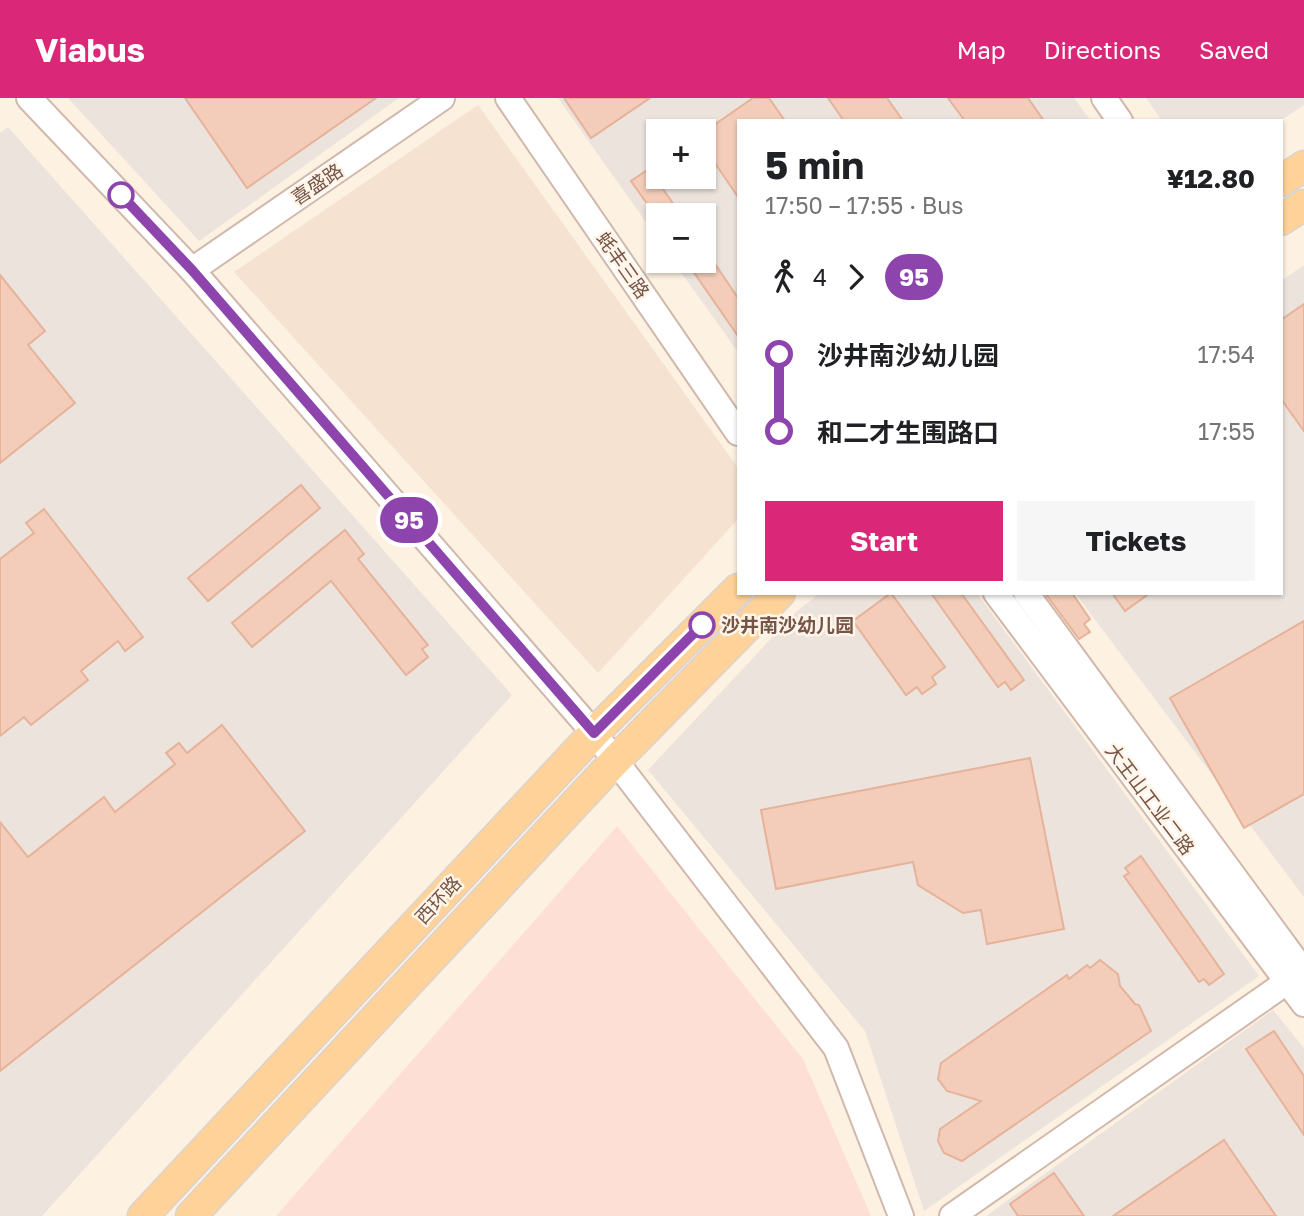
<!DOCTYPE html>
<html lang="en">
<head>
<meta charset="utf-8">
<style>
  :root { --surface:#fff; --page:#f6f6f6; --text:#202124; --muted:#757577; --accent:#db2777 }
  body { margin:0; font-family:"Golos Text","Noto Sans SC",sans-serif; background:var(--page); color:var(--text); height:100vh; display:flex; flex-direction:column; font-size:26px; white-space:nowrap }
  * { box-sizing:border-box; margin:0 }
  p { font-size:23px; color:var(--muted) }
  .icon { flex:none; width:38px; height:38px; fill:none; stroke:currentColor; stroke-width:2; stroke-linecap:round; stroke-linejoin:round }
  .map { position:relative; flex:1; overflow:hidden }
  .sheet { position:absolute; left:737px; top:21px; width:546px; height:476px; display:flex; flex-direction:column; background:var(--surface); border-radius:0px; box-shadow:0 2px 5px #0004 }
  .sheet>* { flex:none }
  .badge { padding:0 14px; border-radius:23px; font-size:24px; line-height:46px }
  .buttons { position:absolute; left:646px; top:21px; display:grid; gap:14px }
  .buttons a { display:grid; place-items:center; width:70px; height:70px; border-radius:0px; background:var(--surface); box-shadow:0 2px 5px #0004; font-size:35px }
  .map>.badge { position:absolute; translate:-50% -50%; box-shadow:0 0 0 4px #fff }
  .legs { display:flex; align-items:center; gap:10px; height:77px; padding:0 28px; font-size:23px }
  .legs p { margin-inline-start:auto }
  .headline { display:flex; align-items:center; justify-content:space-between; height:119px; padding:0 28px }
  h1 { font-size:38px; font-weight:700; line-height:52px }
  .action { display:flex; gap:14px; margin-top:auto; padding:14px 28px }
  .action a { flex:1; height:80px; border-radius:0px; background:var(--accent); color:#fff; font-size:28px; font-weight:700; line-height:80px; text-align:center }
  .action a+a { background:var(--page); color:var(--text) }
  ul { padding:0 28px; list-style:none }
  li { display:flex; align-items:center; gap:24px; height:77px; font-size:26px }
  li i { display:grid; place-items:center; width:10px; height:100%; margin:0 9px; background:currentColor }
  li i::after { content:''; width:18px; height:18px; margin:-9px; border:5px solid; border-radius:50%; background:var(--surface) }
  li p { margin-inline-start:auto }
  li:first-child i { background:linear-gradient(#0000 50%,currentColor 0) }
  li:last-child i { background:linear-gradient(currentColor 50%,#0000 0) }
  header { display:flex; align-items:center; gap:42px; box-sizing:border-box; height:98px; padding:0 35px; background:var(--accent); color:#fff }
  header strong { font-size:33px }
  nav { display:flex; gap:38px; margin-inline-start:auto; font-size:24px }
  .map>svg:first-child { display:block }
  .residential { fill:#f5e2d0 }
  .commercial { fill:#fedfd5 }
  .industrial { fill:#ece3dd; fill-rule:evenodd }
  .building { fill:#f3cdb9; stroke:#e6b299; stroke-width:2 }
  .lines { fill:none; stroke-linecap:round; stroke-linejoin:round }
  .minor-casing { stroke:#d0b9ac; stroke-width:28 }
  .major-casing { stroke:#dbd3cf; stroke-width:33 }
  .minor { stroke:#fff; stroke-width:24 }
  .major { stroke:#fed298; stroke-width:30 }
  .line-1-casing { stroke:#fff; stroke-width:16 }
  .line-1 { stroke:#8e44ad; stroke-width:10 }
  .stop-1-dot { fill:#fff; stroke:#8e44ad; stroke-width:3.5 }
  .labels { text-anchor:middle; stroke-width:5; stroke-linejoin:round; paint-order:stroke }
  .street-label { font-size:19px; fill:#755548; stroke:#fff5e9 }
  .stop-label { font-size:19px; font-weight:bold; fill:#755548; stroke:#fff5e9; text-anchor:start }
</style>
</head>
<body>
<header>
<strong>Viabus</strong>
<nav><a>Map</a><a>Directions</a><a>Saved</a></nav>
</header>
<div class="map">
<svg width="1304" height="1118" viewBox="0 0 1304 1118">
  <rect width="100%" height="100%" fill="#fdf1e2"/>
  <polygon class="residential" points="478,7 738,370 738,421 598,575 234,174"/>
  <polygon class="commercial" points="617,728 803,961 871,1118 276,1118"/>
  <g class="industrial">
    <polygon points="68,0 399,0 199,143"/>
    <path d="M558 0H1074L1091 23H738V254L673 163H704V117H658V141ZM658 33H704V79H658Z"/>
    <polygon points="1146,0 1304,0 1304,7 1280,23 1162,23"/>
    <polygon points="8,29 512,597 42,1118 0,1118 0,35"/>
    <polygon points="1304,167 1304,799 1075,495 1281,495 1281,183"/>
    <polygon points="820,495 977,495 1259,878 924,1113 865,933 648,672 797,513"/>
    <polygon points="1273,912 1304,950 1304,1118 986,1118"/>
  </g>
  <g class="building">
    <polygon points="185,0 376,0 247,90"/>
    <polygon points="564,0 650,0 591,40"/>
    <polygon points="753,0 769,0 785,23 738,23 738,99 704,49 704,34"/>
    <polygon points="828,0 887,0 903,23 844,23"/>
    <polygon points="948,0 1028,0 1044,23 965,23"/>
    <polygon points="649,71 681,117 655,117 631,83"/>
    <polygon points="686,163 713,163 738,200 738,238"/>
    <polygon points="0,177 45,233 28,247 75,305 0,365"/>
    <polygon points="1304,206 1304,333 1281,301 1281,222"/>
    <polygon points="301,387 320,410 208,503 188,480"/>
    <polygon points="44,411 143,539 125,553 118,543 81,573 88,582 31,627 24,619 0,638 0,461 34,435 26,425"/>
    <polygon points="345,432 364,456 358,461 428,547 422,551 428,559 406,577 331,483 252,549 232,525"/>
    <polygon points="891,495 945,569 932,579 936,586 922,596 917,589 906,597 853,523"/>
    <polygon points="931,495 961,495 1024,582 1011,592 1005,584 998,589"/>
    <polygon points="1045,495 1072,495 1090,521 1084,526 1090,534 1079,541"/>
    <polygon points="1112,495 1150,495 1125,513"/>
    <polygon points="1304,523 1304,696 1244,730 1170,600"/>
    <polygon points="222,627 305,733 0,973 0,724 28,759 104,699 115,714 175,666 166,655 179,645 187,655"/>
    <polygon points="1030,660 1064,831 987,846 981,812 963,815 918,787 913,764 776,791 761,712"/>
    <polygon points="1141,758 1224,876 1209,887 1204,881 1199,884 1124,778 1129,775 1125,770"/>
    <polygon points="1100,862 1118,876 1120,888 1135,906 1139,907 1151,933 962,1063 944,1055 938,1043 940,1031 981,1003 947,993 938,981 941,965 1067,877 1069,881 1087,867 1090,870"/>
    <polygon points="1274,933 1304,978 1304,1037 1246,951"/>
    <polygon points="1224,1042 1276,1118 1113,1118"/>
    <polygon points="1054,1075 1084,1118 1018,1118 1010,1106"/>
  </g>
  <g class="lines">
    <defs>
      <g id="minor">
        <polyline points="29,0 192,172 594,635 836,950 901,1118"/>
        <polyline points="508,0 738,335"/>
        <polyline points="1104,0 1120,23"/>
        <polyline points="192,172 442,0"/>
        <polyline points="996,495 1304,906"/>
        <polyline points="1026,495 1304,874"/>
        <polyline points="952,1118 1301,874"/>
      </g>
      <g id="major">
        <polyline points="1281,83 1304,68"/>
        <polyline points="1281,122 1304,107"/>
        <polyline points="143,1118 594,635 738,491"/>
        <polyline points="191,1118 615,663 780,495"/>
      </g>
    </defs>
    <use href="#minor" class="minor-casing"/>
    <use href="#major" class="major-casing"/>
    <use href="#minor" class="minor"/>
    <use href="#major" class="major"/>
  </g>
  <g class="lines">
    <defs>
      <polyline id="line-1" points="121,97 192,172 594,635 702,527"/>
    </defs>
    <use href="#line-1" class="line-1-casing"/>
    <use href="#line-1" class="line-1"/>
  </g>
  <g class="stop-1-dot">
    <circle cx="121" cy="97" r="12"/>
    <circle cx="702" cy="527" r="12"/>
  </g>
  <g class="labels">
    <g class="street-label">
      <text transform="translate(317 86) rotate(-34)" y="7">喜盛路</text>
      <text transform="translate(623 167) rotate(55)" y="7">蚝丰三路</text>
      <text transform="translate(1150 701) rotate(53)" y="7">大王山工业二路</text>
      <text transform="translate(438 802) rotate(-47)" y="7">西环路</text>
    </g>
    <g class="stop-label">
      <text x="721" y="534">沙井南沙幼儿园</text>
    </g>
  </g>
</svg>
<div class="buttons">
<a>+</a>
<a>−</a>
</div>
<b class="badge" style="left:409px;top:422px;background:#8e44ad;color:#fff">95</b>
<section class="sheet">
<div class="headline"><div><h1>5 min</h1><p>17:50 – 17:55 · Bus</p></div><b>¥12.80</b></div>
<div class="legs"><svg class="icon" aria-label="walk" viewBox="0 0 24 24"><circle cx="13" cy="4" r="2"/><path d="M13 8l-2 6 4 7M11 14l-3 7M7 12l3-4h3l4 4"/></svg>4<svg class="icon" aria-label="forward" viewBox="0 0 24 24"><path d="M9 5l7 7-7 7"/></svg><b class="badge" style="background:#8e44ad;color:#fff">95</b></div>
<ul>
<li><i style="color:#8e44ad"></i><b>沙井南沙幼儿园</b><p>17:54</p></li>
<li><i style="color:#8e44ad"></i><b>和二才生围路口</b><p>17:55</p></li>
</ul>
<div class="action"><a>Start</a><a>Tickets</a></div>
</section>
</div>
</body>
</html>
